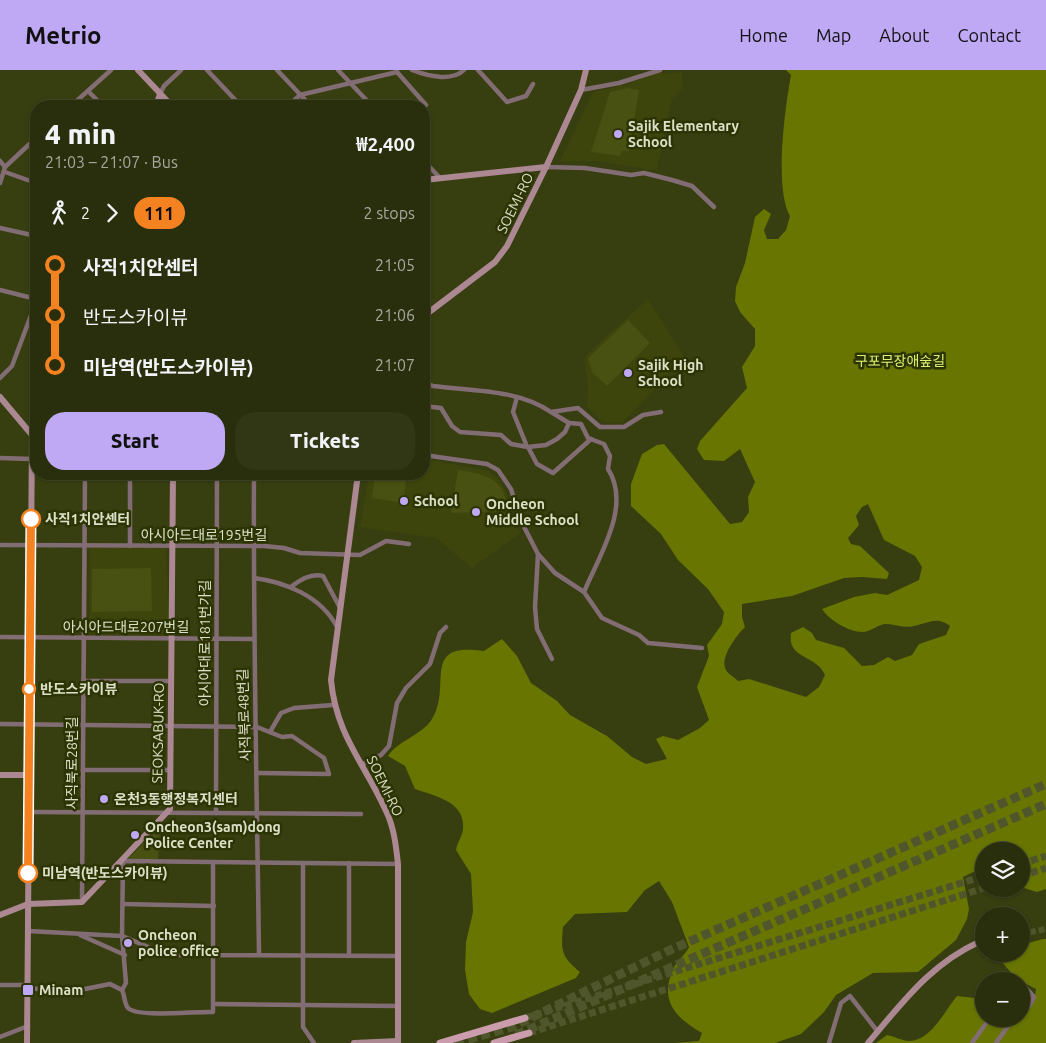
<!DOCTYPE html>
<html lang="en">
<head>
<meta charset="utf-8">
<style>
  :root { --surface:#292e0c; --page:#313615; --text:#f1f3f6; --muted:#a5a89d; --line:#454a2d; --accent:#bfa9f4 }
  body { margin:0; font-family:Ubuntu,"Noto Sans KR",sans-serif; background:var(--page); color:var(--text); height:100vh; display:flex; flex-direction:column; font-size:19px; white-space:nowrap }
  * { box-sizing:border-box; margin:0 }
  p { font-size:16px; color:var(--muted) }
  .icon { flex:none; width:28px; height:28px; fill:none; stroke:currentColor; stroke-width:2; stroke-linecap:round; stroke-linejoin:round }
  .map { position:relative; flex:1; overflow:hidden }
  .panel { position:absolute; left:30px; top:30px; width:400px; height:380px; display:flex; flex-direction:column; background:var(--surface); border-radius:20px; box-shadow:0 1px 4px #0004,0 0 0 1px var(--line) }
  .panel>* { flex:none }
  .badge { padding:0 10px; border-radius:16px; font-size:18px; line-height:32px }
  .tools { position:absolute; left:975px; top:772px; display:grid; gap:10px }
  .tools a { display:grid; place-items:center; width:55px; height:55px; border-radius:50%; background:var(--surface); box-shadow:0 1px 4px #0004,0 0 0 1px var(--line); font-size:25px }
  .map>.badge { position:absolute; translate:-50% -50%; box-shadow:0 0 0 2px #fff }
  .legs { display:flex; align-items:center; gap:8px; height:55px; padding:0 15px; font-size:16px }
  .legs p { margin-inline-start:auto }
  .headline { display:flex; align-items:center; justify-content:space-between; height:85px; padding:0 15px }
  h1 { font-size:28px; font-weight:800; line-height:38px }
  .button { display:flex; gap:10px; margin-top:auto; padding:10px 15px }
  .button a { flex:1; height:58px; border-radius:20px; background:var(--accent); color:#111; font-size:20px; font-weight:800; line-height:58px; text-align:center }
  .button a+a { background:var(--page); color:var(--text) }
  ul { padding:0 15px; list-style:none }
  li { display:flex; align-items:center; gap:18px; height:50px; font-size:19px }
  li i { display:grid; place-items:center; width:8px; height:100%; margin:0 6px; background:currentColor }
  li i::after { content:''; width:12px; height:12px; margin:-6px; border:4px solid; border-radius:50%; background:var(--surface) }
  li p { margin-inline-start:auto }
  li:first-child i { background:linear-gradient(#0000 50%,currentColor 0) }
  li:last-child i { background:linear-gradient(currentColor 50%,#0000 0) }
  header { display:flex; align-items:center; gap:30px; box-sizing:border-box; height:70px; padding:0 25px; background:var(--accent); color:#111 }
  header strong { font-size:24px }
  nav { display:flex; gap:28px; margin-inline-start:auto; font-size:18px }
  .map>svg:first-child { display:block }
  .built { fill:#3d450c }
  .green { fill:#485111 }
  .forest { fill:#687500; fill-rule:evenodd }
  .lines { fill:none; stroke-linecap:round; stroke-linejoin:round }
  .secondary-tunnel { stroke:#50562c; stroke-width:6; stroke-dasharray:6 3; stroke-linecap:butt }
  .primary-tunnel { stroke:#50562c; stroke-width:7; stroke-dasharray:7 3.5; stroke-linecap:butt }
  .highway-tunnel { stroke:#50562c; stroke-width:9; stroke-dasharray:9 4.5; stroke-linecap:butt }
  .street { stroke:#836d74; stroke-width:4.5 }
  .secondary { stroke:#ac8893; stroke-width:6 }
  .primary { stroke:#cb9dac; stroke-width:7 }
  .line-1-casing { stroke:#fff; stroke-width:11 }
  .line-1 { stroke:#f58220; stroke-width:8 }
  .poi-dot { fill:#bfa9f4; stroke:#2d3404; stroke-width:2 }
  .stop-1-dot { fill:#fff; stroke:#f58220; stroke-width:2.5 }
  .labels { text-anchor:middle; stroke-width:5; stroke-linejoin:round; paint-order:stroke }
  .poi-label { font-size:14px; font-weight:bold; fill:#dbe1c8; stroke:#2d3404; text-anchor:start }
  .street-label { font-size:14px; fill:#dbe1c8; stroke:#2d3404 }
  .park-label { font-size:14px; fill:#dcf273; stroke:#2d3404 }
  .stop-label { font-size:14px; font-weight:bold; fill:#dbe1c8; stroke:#2d3404; text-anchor:start }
</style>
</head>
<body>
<header>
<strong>Metrio</strong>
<nav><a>Home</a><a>Map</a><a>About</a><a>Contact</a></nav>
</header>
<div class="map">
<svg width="1046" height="973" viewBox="0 0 1046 973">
  <rect width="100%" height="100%" fill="#373e10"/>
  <g class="built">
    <polygon points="657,2 669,4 682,2 683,18 672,29 657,99 651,100 597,91 560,91 593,22 626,15"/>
    <polygon points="648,229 685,288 622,353 603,352 587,336 588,315 584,291 586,285"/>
    <polygon points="424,389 489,401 497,408 505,420 510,432 512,451 521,463 472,498 436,468 360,457 369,404 424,404"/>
    <polygon points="90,478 166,478 169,566 89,564"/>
  </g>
  <g class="green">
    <polygon points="628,18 639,20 629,81 622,81 620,86 591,82 610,22"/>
    <polygon points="628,250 650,273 607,316 592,302 588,288"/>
    <path d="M458 400C485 404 506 408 507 441L451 443Z"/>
    <polygon points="375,404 407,404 403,433 372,428"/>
    <polygon points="151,498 152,541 92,542 92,499"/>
    <polygon points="155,761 160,761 158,789 128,789"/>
  </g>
  <g class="forest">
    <path d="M786 0H1046V819L1037 822 1024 818 1025 809H1021V781H984V797L963 807 969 839 967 849 956 870 918 902 873 903 836 925 824 942 801 964 775 973H675L699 971 702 963C676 948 659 932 673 899 677 891 685 885 689 877L672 832 659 811 645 820 627 842 575 844 563 857C561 881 561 886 580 902L576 908 492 943 480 939 469 924 465 900 466 872 473 842 471 804 456 780C457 773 463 765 463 758 465 731 434 726 415 719L405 696 388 686C398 671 419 666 430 652 455 618 417 571 484 581L502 569 517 586 531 613 557 631 570 645 607 666 632 687 646 694 667 689 656 669 663 666 678 670 700 658 709 650 697 617 709 586 707 575 722 554 724 542 708 519 678 490 661 464 631 436V414L642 384 657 375 664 374 730 454 742 452 749 442 748 427 755 412 740 379 724 391 704 390 697 379 700 371 747 318 742 297 755 276V259L740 242 735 231 736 217 745 193 755 147 764 139 771 144 764 160 767 169H778L786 160 790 146C774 118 785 38 791 5ZM868 434 884 470 915 486 922 497 919 510 887 525 875 523 854 527 822 539C829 550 849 562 862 562 870 562 876 556 884 554 893 553 904 559 914 556 929 553 937 546 950 556L946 565 919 574 912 585 895 591 888 587 874 595 862 596 844 578 816 570 812 563 803 557 791 563C787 590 816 584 825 605L819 617 806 627 749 609 738 611C734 607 728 604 726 600 719 588 737 565 745 557L742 547V534L792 526 844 508 862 507 887 509 889 503 860 476 851 474 848 468 859 455 856 446 862 437Z"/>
    <path d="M1043 869H1046V973H876L887 965C893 966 903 971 909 971 931 971 945 940 957 926L984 929V949H1021L1034 932 1036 919C1022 913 1004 900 999 884H1021V875Z"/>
  </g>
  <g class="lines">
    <polyline class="secondary-tunnel" points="1021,864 1046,859"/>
    <g class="primary-tunnel">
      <polyline points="1021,794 1046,786"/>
      <polyline points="1021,806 1046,798"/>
      <polyline points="525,948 984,806"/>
      <polyline points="529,963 984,818"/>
    </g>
    <g class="highway-tunnel">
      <polyline points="516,965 1046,734"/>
      <polyline points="455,973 512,957 668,881 1046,714"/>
    </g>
    <g class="street">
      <polyline points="207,0 241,36"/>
      <polyline points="277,0 311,36"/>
      <polyline points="338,0 372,36"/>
      <path d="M412 0C427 6 452 12 464 0"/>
      <polyline points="478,0 507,32 526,26 533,14"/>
      <polyline points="397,2 426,35 424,37"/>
      <polyline points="581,20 619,13 660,0"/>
      <polyline points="88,21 103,36"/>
      <polyline points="160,24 164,16 181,0"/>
      <polyline points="71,36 111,0"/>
      <polyline points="288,36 300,25 397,2"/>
      <polyline points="0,91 5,97"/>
      <polyline points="424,91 440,108"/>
      <polyline points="546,97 585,98 631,105 644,103 672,110 692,116 714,137"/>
      <polyline points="5,102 36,113"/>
      <polyline points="0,113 5,97 36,68"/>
      <polyline points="0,158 36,166"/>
      <polyline points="0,220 36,229"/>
      <polyline points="0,308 12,296 36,232"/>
      <path d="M424 312 433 316C472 321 517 319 551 342L578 338 600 357H624L643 345 661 342"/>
      <polyline points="517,327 513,342 526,374 524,376"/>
      <polyline points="424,336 441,338 452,356 460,362 501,365 511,374 528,377 546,375 557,369 565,362 569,353"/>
      <path d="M551 342 569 353 581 354 588 368 604 374 610 386 608 399C632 436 599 486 584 522"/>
      <polyline points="528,377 537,394 553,403 591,369"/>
      <polyline points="424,385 487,394 498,400 511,419 521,451 538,484 555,503 584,522 602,548 639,565 648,573 702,578"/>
      <polyline points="0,388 32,389"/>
      <polyline points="130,404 130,476"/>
      <path d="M254 404C253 564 257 725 259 885"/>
      <polyline points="0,475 264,476 284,478 300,483 360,485 386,471 409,474"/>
      <polyline points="538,484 535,537 537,559 552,589"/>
      <path d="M254 508C285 512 321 526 337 557"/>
      <path d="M292 516C301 509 312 503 323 506L339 536"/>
      <polyline points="0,567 253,569"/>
      <polyline points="83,611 171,611"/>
      <polyline points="0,654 257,657 282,667 292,666 324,688 329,704 257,703"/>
      <polyline points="270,662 281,643 294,638 333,635"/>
      <polyline points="361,695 381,685 389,676 397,633 406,618 430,594 440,563 446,557"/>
      <polyline points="83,700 171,700"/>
      <polyline points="28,742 361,744"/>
      <polyline points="216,743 217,404"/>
      <polyline points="303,793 303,957 314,973"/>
      <polyline points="82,832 85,404"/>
      <polyline points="123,834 214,836"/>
      <polyline points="28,861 122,866 165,884 171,885 398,886"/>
      <polyline points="80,865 125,885"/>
      <polyline points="349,886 349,793"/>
      <polyline points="0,915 28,915"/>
      <polyline points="1021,917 1027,919 1034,927 1030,935 1021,943"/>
      <path d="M28 918 70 922 110 914 122 920C125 926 124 933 128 938 138 948 196 941 213 942V792"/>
      <polyline points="122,920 126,913 122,866 123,791 398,794"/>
      <polyline points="214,934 398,936"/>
      <polyline points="0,967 28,956"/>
      <polyline points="829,973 841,933 850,926 878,962"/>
      <polyline points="972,973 989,949"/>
      <polyline points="996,973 1013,949"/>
    </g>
    <g class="secondary">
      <polyline points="138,0 172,36"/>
      <polyline points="156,36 160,24"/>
      <polyline points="424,110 546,97"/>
      <polyline points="424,246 495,192 507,176 546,97 581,20 586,0"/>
      <polyline points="0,327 32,365 27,973"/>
      <path d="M358 404 331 610C336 665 365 694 386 741 394 757 396 776 398 794V973"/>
      <polyline points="0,705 29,705"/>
      <polyline points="0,845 28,834 82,832 170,739 173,404"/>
      <polyline points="354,973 398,971"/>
      <path d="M868 973C903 932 930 894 981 871"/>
    </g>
    <g class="primary">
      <polyline points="440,973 525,948"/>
      <polyline points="494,973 529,963"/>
    </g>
  </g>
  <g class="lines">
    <defs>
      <polyline id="line-1" points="28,803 31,449"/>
    </defs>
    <use href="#line-1" class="line-1-casing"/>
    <use href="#line-1" class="line-1"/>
  </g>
  <g class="poi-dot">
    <circle cx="618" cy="64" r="5"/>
    <circle cx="628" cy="303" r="5"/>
    <circle cx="404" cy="431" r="5"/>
    <circle cx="476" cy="442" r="5"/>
    <circle cx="104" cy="729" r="5"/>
    <circle cx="135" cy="765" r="5"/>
    <circle cx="128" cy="873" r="5"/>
    <rect x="22" y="914" width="12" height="12" rx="2.5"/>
  </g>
  <g class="stop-1-dot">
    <circle cx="31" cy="449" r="9"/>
    <circle cx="29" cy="619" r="6"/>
    <circle cx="28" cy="803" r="9"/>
  </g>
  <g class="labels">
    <g class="poi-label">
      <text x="628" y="61">Sajik Elementary<tspan x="628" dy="16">School</tspan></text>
      <text x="638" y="300">Sajik High<tspan x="638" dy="16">School</tspan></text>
      <text x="414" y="436">School</text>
      <text x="486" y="439">Oncheon<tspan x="486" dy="16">Middle School</tspan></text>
      <text x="114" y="734">온천3동행정복지센터</text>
      <text x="145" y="762">Oncheon3(sam)dong<tspan x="145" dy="16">Police Center</tspan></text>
      <text x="138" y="870">Oncheon<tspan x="138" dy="16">police office</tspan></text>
      <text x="39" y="925">Minam</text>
    </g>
    <g class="street-label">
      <text transform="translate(515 133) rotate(-64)" y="5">SOEMI-RO</text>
      <text x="204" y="470">아시아드대로195번길</text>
      <text x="126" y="562">아시아드대로207번길</text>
      <text transform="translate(205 573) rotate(-90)" y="5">아시아대로181번가길</text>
      <text transform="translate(244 645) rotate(-92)" y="5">사직북로48번길</text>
      <text transform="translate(158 663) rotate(-89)" y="5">SEOKSABUK-RO</text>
      <text transform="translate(72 693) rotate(-90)" y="5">사직북로28번길</text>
      <text transform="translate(385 716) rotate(64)" y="5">SOEMI-RO</text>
    </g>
    <g class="park-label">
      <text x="900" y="296">구포무장애숲길</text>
    </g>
    <g class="stop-label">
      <text x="45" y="454">사직1치안센터</text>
      <text x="40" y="624">반도스카이뷰</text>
      <text x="42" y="808">미남역(반도스카이뷰)</text>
    </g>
  </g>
</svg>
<div class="tools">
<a><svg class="icon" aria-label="layers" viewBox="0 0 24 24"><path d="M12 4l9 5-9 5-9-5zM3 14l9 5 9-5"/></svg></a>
<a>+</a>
<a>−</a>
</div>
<section class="panel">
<div class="headline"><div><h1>4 min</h1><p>21:03 – 21:07 · Bus</p></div><b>₩2,400</b></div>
<div class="legs"><svg class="icon" aria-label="walk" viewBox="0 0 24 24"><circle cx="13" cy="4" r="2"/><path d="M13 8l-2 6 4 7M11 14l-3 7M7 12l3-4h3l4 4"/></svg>2<svg class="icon" aria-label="forward" viewBox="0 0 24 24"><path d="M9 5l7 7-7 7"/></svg><b class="badge" style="background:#f58220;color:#111">111</b><p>2 stops</p></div>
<ul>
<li><i style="color:#f58220"></i><b>사직1치안센터</b><p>21:05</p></li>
<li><i style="color:#f58220"></i><span>반도스카이뷰</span><p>21:06</p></li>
<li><i style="color:#f58220"></i><b>미남역(반도스카이뷰)</b><p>21:07</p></li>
</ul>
<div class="button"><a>Start</a><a>Tickets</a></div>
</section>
</div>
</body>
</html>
